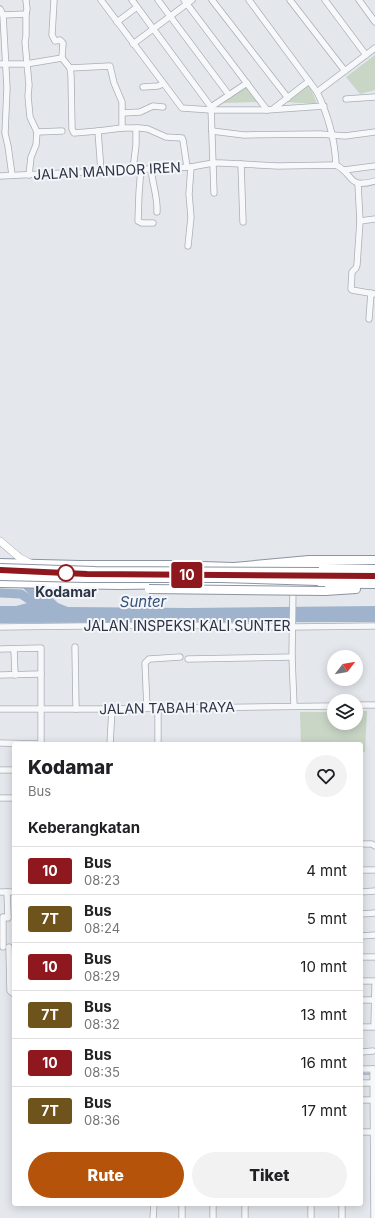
<!DOCTYPE html>
<html lang="id">
<head>
<meta charset="utf-8">
<style>
  :root { --surface:#fff; --page:#f2f2f2; --text:#202124; --muted:#757577; --line:#e0e0e0; --accent:#b45309 }
  body { margin:0; font-family:Inter,sans-serif; background:var(--page); color:var(--text); height:100vh; display:flex; flex-direction:column; font-size:15px; white-space:nowrap }
  * { box-sizing:border-box; margin:0 }
  p { font-size:13px; color:var(--muted) }
  .icon { flex:none; width:22px; height:22px; fill:none; stroke:currentColor; stroke-width:2; stroke-linecap:round; stroke-linejoin:round }
  .map { position:relative; flex:1; overflow:hidden }
  .panel { position:absolute; left:12px; top:742px; width:351px; height:464px; display:flex; flex-direction:column; background:var(--surface); border-radius:4px; box-shadow:0 2px 10px #0003 }
  .panel>* { flex:none }
  .badge { padding:0 8px; border-radius:3px; font-size:14px; line-height:26px }
  .needle { width:26px; rotate:59deg }
  .controls { position:absolute; left:327px; top:650px; display:grid; gap:8px }
  .controls a { display:grid; place-items:center; width:36px; height:36px; border-radius:50%; background:var(--surface); box-shadow:0 2px 10px #0003; font-size:20px }
  .map>.badge { position:absolute; translate:-50% -50%; box-shadow:0 0 0 2px #fff }
  h2 { padding:0 16px; font-size:15px; line-height:36px }
  .round { display:grid; place-items:center; flex:none; width:42px; height:42px; border-radius:21px; background:var(--page) }
  .summary { display:flex; align-items:center; justify-content:space-between; height:68px; padding:0 16px }
  h1 { font-size:19px; font-weight:800; line-height:30px }
  .primary-button { display:flex; gap:8px; margin-top:auto; padding:8px 16px }
  .primary-button a { flex:1; height:46px; border-radius:24px; background:var(--accent); color:#fff; font-size:16px; font-weight:800; line-height:46px; text-align:center }
  .primary-button a+a { background:var(--page); color:var(--text) }
  ul { padding:0; list-style:none }
  li { display:flex; align-items:center; gap:12px; height:48px; padding:0 16px; border-top:1px solid var(--line) }
  li div { flex:1 }
  li b { display:block; font-size:15px }
  li em { font-style:normal }
  li .badge { min-width:44px; font-weight:700; text-align:center }
  .map>svg:first-child { display:block }
  .green { fill:#c9d6c5 }
  .water { fill:#9fb4cc }
  .lines { fill:none; stroke-linecap:round; stroke-linejoin:round }
  .stream { stroke:#9fb4cc; stroke-width:1.5 }
  .river { stroke:#9fb4cc; stroke-width:9 }
  .minor-casing { stroke:#a9aeb7; stroke-width:7 }
  .major-casing { stroke:#a3abb8; stroke-width:8 }
  .highway-casing { stroke:#8b94a3; stroke-width:10 }
  .minor { stroke:#f7f8fa; stroke-width:5.5 }
  .major { stroke:#fff; stroke-width:7 }
  .highway { stroke:#fff; stroke-width:8 }
  .highway-bridge-casing { stroke:#8b94a3; stroke-width:10; stroke-linecap:butt }
  .highway-bridge { stroke:#fff; stroke-width:8 }
  .line-casing { stroke:#fff; stroke-width:9 }
  .line { stroke:#8e181e; stroke-width:6 }
  .stop-dot { fill:#fff; stroke:#8e181e; stroke-width:2 }
  .labels { text-anchor:middle; stroke-width:4; stroke-linejoin:round; paint-order:stroke }
  .street-label { font-size:14px; fill:#2b3445; stroke:#f4f6f9 }
  .stop-label { font-size:14px; font-weight:bold; fill:#2b3445; stroke:#f4f6f9 }
  .water-label { font-size:15px; font-style:italic; fill:#34527a; stroke:#f4f6f9 }
</style>
</head>
<body>
<div class="map">
<svg width="375" height="1218" viewBox="0 0 375 1218">
  <rect width="100%" height="100%" fill="#e4e7ec"/>
  <g class="green">
    <polygon points="375,55 375,90 360,94 346,77"/>
    <polygon points="309,84 317,104 285,102"/>
    <polygon points="246,85 260,102 223,103"/>
    <polygon points="356,711 367,711 365,752 361,752 361,744 301,744 300,712 334,712 334,723 356,723"/>
  </g>
  <polygon class="water" points="41,587 58,603 68,607 189,608 375,606 375,622 0,623 0,606 16,606 35,601 33,598 23,588"/>
  <g class="lines">
    <polyline class="stream" points="361,1074 371,1074"/>
    <polyline class="river" points="0,593 21,594 42,608"/>
    <defs>
      <g id="minor">
        <polyline points="54,0 52,35 55,41 60,40 63,43 62,58"/>
        <polyline points="101,0 182,108 211,110 267,110 324,106"/>
        <polyline points="132,0 211,107"/>
        <polyline points="158,0 229,95"/>
        <polyline points="184,0 267,110"/>
        <polyline points="212,0 288,98"/>
        <path d="M249 0 317 92C328 115 335 140 336 165"/>
        <polyline points="290,0 345,71"/>
        <polyline points="325,0 366,55"/>
        <polyline points="359,0 375,22"/>
        <polyline points="0,9 3,15 7,88 5,133 8,146 12,175"/>
        <polyline points="26,14 26,36 25,42 29,85 28,96 30,117 37,132 36,145 31,157 29,175"/>
        <polyline points="3,15 26,14 27,9 26,0"/>
        <polyline points="117,22 137,7"/>
        <polyline points="133,44 192,0"/>
        <polyline points="0,64 26,64 62,58 70,68 71,75 72,129 74,133 98,131 101,171"/>
        <polyline points="70,68 110,66 114,83 122,102 122,128"/>
        <polyline points="143,87 158,86 163,84"/>
        <polyline points="317,92 375,48"/>
        <polyline points="346,99 375,97"/>
        <polyline points="273,109 309,81"/>
        <polyline points="123,113 140,112 153,106 163,107"/>
        <polyline points="98,131 122,128 140,128 148,129 166,137 182,138"/>
        <polyline points="212,131 244,135 320,134 345,136 375,132"/>
        <polyline points="37,132 62,131"/>
        <polyline points="183,140 187,167"/>
        <polyline points="241,164 243,222"/>
        <polyline points="141,168 139,193 138,221 142,223 153,223"/>
        <path d="M151 168C152 183 158 197 157 212"/>
        <polyline points="133,169 136,145 136,128"/>
        <polyline points="344,170 375,166"/>
        <path d="M0 176 191 167 213 163H221L278 166 336 165C355 175 347 189 375 181"/>
        <polyline points="358,184 360,221 357,265 356,268 352,272 351,289 352,290 375,294"/>
        <polyline points="214,193 211,107 247,83"/>
        <polyline points="360,221 375,219"/>
        <polyline points="188,246 191,217 189,194 191,167"/>
        <polyline points="369,319 371,293"/>
        <polyline points="293,588 292,657 294,706"/>
        <polyline points="0,627 170,625 292,627 375,626"/>
        <polyline points="75,647 76,709"/>
        <polyline points="0,649 41,648 41,744"/>
        <polyline points="14,649 15,675"/>
        <polyline points="188,659 292,657"/>
        <polyline points="0,675 41,674"/>
        <polyline points="356,705 375,705"/>
        <polyline points="147,708 145,663 149,659 180,657"/>
        <polyline points="158,708 158,744"/>
        <polyline points="0,709 112,709 334,706"/>
        <polyline points="0,743 41,744"/>
        <polyline points="110,744 112,709"/>
        <polyline points="0,770 14,770"/>
        <polyline points="0,798 14,798"/>
        <polyline points="361,844 372,844 375,846"/>
        <polyline points="361,870 375,870"/>
        <polyline points="0,892 14,892"/>
        <polyline points="361,892 375,891"/>
        <polyline points="361,914 375,913"/>
        <polyline points="361,936 375,935"/>
        <polyline points="3,947 3,917 8,918 7,892"/>
        <polyline points="9,947 10,991 14,994"/>
        <polyline points="361,957 375,957"/>
        <polyline points="361,981 375,981"/>
        <polyline points="361,1000 375,1000"/>
        <polyline points="374,1026 375,985"/>
        <polyline points="361,1027 375,1027"/>
        <polyline points="361,1052 373,1051"/>
        <polyline points="361,1069 375,1069"/>
        <polyline points="373,1069 374,1218"/>
        <polyline points="361,1083 375,1083"/>
        <polyline points="361,1100 373,1100"/>
        <polyline points="361,1132 375,1132"/>
        <polyline points="182,1204 182,1218"/>
        <polyline points="153,1218 154,1204"/>
        <polyline points="213,1218 213,1204"/>
        <polyline points="245,1218 245,1204"/>
        <polyline points="311,1218 311,1204"/>
        <polyline points="342,1218 342,1204"/>
      </g>
      <polyline id="major" points="0,541 20,558 30,563"/>
      <g id="highway">
        <polyline points="0,563 80,565 170,565 234,567 309,560 375,560"/>
        <polyline points="280,567 375,569"/>
        <polyline points="0,583 120,585 250,583 375,584"/>
        <polyline points="325,591 356,589"/>
      </g>
    </defs>
    <use href="#minor" class="minor-casing"/>
    <use href="#major" class="major-casing"/>
    <use href="#highway" class="highway-casing"/>
    <use href="#minor" class="minor"/>
    <use href="#major" class="major"/>
    <use href="#highway" class="highway"/>
    <defs>
      <g id="highway-bridge">
        <polyline points="0,568 95,571 319,572"/>
        <polyline points="0,576 86,578 220,578 318,581"/>
        <polyline points="149,589 325,591"/>
      </g>
    </defs>
    <use href="#highway-bridge" class="highway-bridge-casing"/>
    <use href="#highway-bridge" class="highway-bridge"/>
  </g>
  <g class="lines">
    <defs>
      <polyline id="line" points="0,570 87,574 375,576"/>
    </defs>
    <use href="#line" class="line-casing"/>
    <use href="#line" class="line"/>
  </g>
  <circle class="stop-dot" cx="66" cy="573" r="8"/>
  <g class="labels">
    <g class="street-label">
      <text transform="translate(107 171) rotate(-3)" y="5">JALAN MANDOR IREN</text>
      <text x="187" y="631">JALAN INSPEKSI KALI SUNTER</text>
      <text transform="translate(167 708) rotate(-1)" y="5">JALAN TABAH RAYA</text>
    </g>
    <g class="stop-label">
      <text x="66" y="597">Kodamar</text>
    </g>
    <g class="water-label">
      <text x="143" y="607">Sunter</text>
    </g>
  </g>
</svg>
<div class="controls">
<a><svg class="needle" viewBox="-14 -14 28 28"><path d="M0-13l5 13h-10z" fill="#e53935"/><path d="M0 13l5-13h-10z" fill="#757577"/></svg></a>
<a><svg class="icon" aria-label="layers" viewBox="0 0 24 24"><path d="M12 4l9 5-9 5-9-5zM3 14l9 5 9-5"/></svg></a>
</div>
<b class="badge" style="left:187px;top:575px;background:#8e181e;color:#fff">10</b>
<section class="panel">
<div class="summary"><div><h1>Kodamar</h1><p>Bus</p></div><a class="round"><svg class="icon" aria-label="heart" viewBox="0 0 24 24"><path d="M12 20l-8-8c-3-5 5-10 8-4 3-6 11-1 8 4z"/></svg></a></div>
<h2>Keberangkatan</h2>
<ul>
<li><span class="badge" style="background:#8e181e;color:#fff">10</span><div><b>Bus</b><p>08:23</p></div><em>4 mnt</em></li>
<li><span class="badge" style="background:#6e531c;color:#fff">7T</span><div><b>Bus</b><p>08:24</p></div><em>5 mnt</em></li>
<li><span class="badge" style="background:#8e181e;color:#fff">10</span><div><b>Bus</b><p>08:29</p></div><em>10 mnt</em></li>
<li><span class="badge" style="background:#6e531c;color:#fff">7T</span><div><b>Bus</b><p>08:32</p></div><em>13 mnt</em></li>
<li><span class="badge" style="background:#8e181e;color:#fff">10</span><div><b>Bus</b><p>08:35</p></div><em>16 mnt</em></li>
<li><span class="badge" style="background:#6e531c;color:#fff">7T</span><div><b>Bus</b><p>08:36</p></div><em>17 mnt</em></li>
</ul>
<div class="primary-button"><a>Rute</a><a>Tiket</a></div>
</section>
</div>
</body>
</html>
